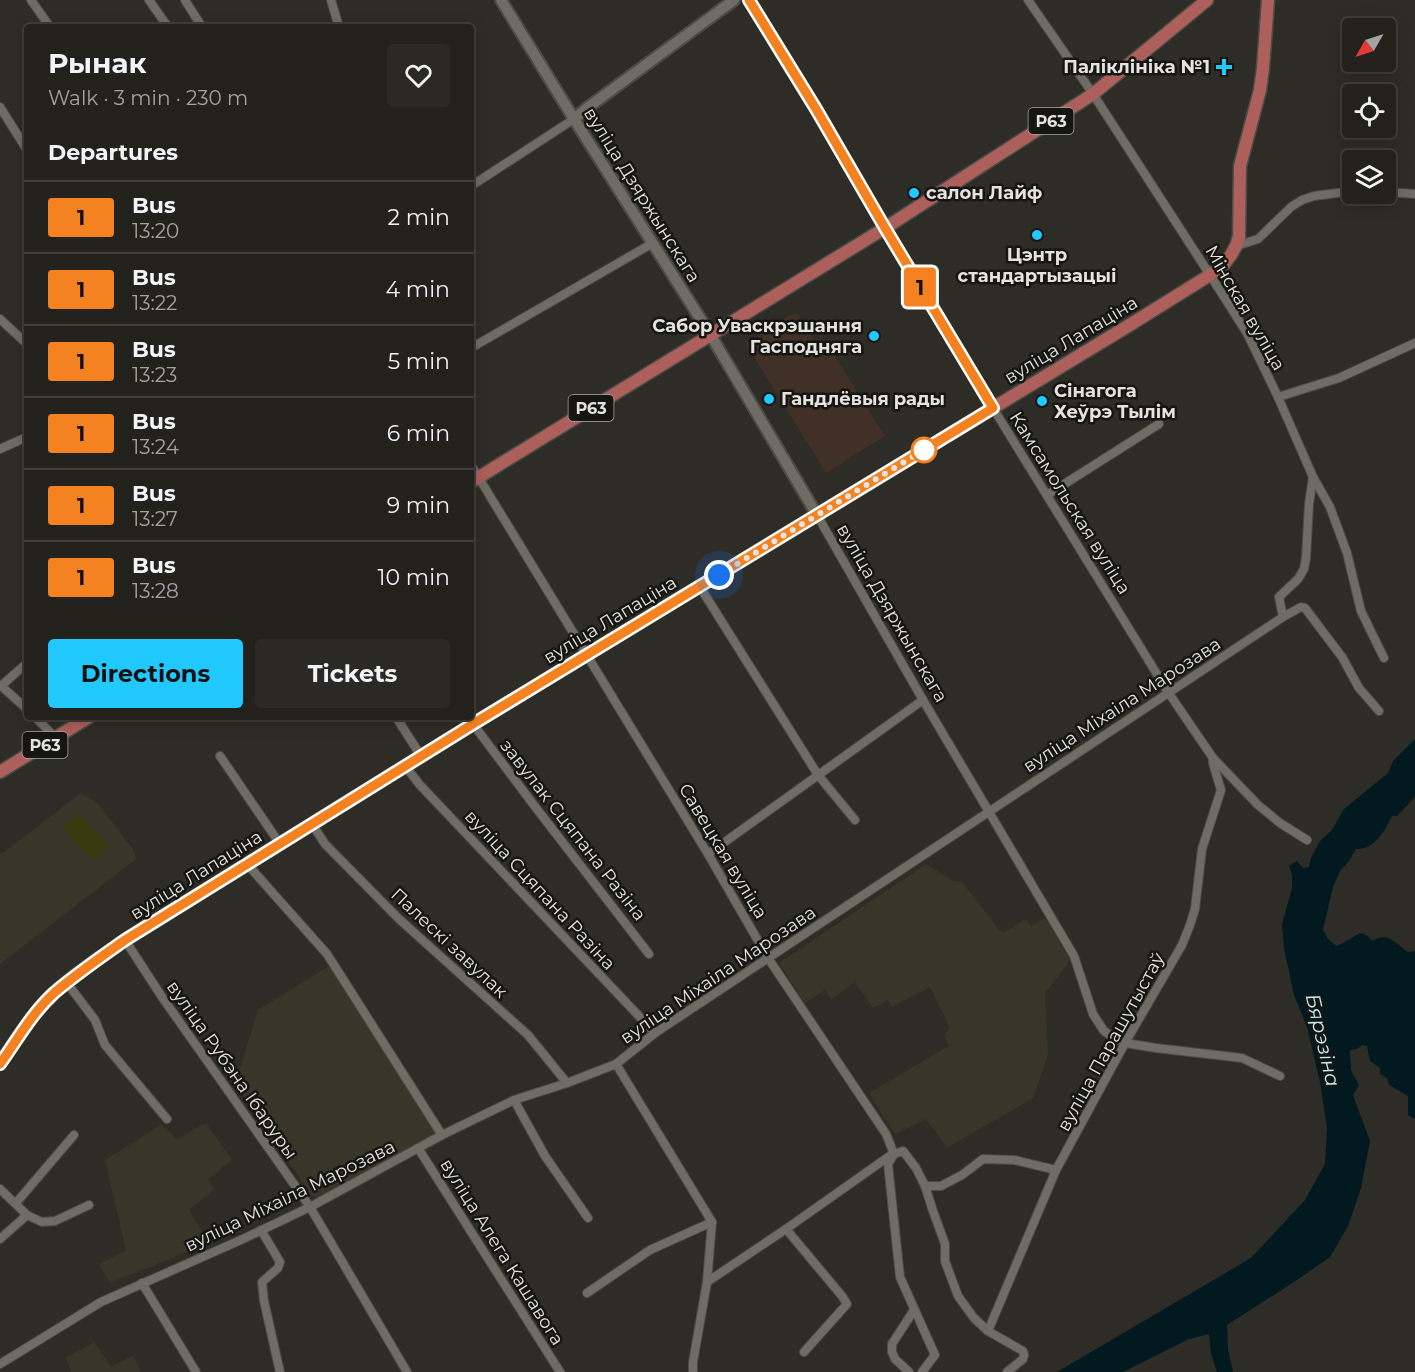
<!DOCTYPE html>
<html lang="en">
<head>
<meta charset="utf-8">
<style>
  :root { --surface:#22211c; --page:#2a2925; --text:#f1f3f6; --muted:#a2a3a3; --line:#3f3e3b; --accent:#22c9fe }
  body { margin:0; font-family:Montserrat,sans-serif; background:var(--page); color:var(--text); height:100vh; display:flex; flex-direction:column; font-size:22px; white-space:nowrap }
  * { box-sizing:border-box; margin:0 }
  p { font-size:20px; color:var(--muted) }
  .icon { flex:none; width:33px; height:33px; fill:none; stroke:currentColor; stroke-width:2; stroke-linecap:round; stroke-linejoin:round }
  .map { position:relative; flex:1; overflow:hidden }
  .side { position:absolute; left:24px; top:24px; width:450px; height:696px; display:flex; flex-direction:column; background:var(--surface); border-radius:6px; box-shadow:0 3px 15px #0003,0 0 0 2px var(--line) }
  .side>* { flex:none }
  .badge { padding:0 12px; border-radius:4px; font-size:21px; line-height:39px }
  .needle { width:39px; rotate:231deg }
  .fabs { position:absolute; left:1342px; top:18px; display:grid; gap:12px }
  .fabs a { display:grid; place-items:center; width:54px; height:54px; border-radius:6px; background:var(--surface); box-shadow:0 3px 15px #0003,0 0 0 2px var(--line); font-size:30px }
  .you { position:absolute; width:30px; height:30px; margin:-15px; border:4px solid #fff; border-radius:50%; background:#1a73e8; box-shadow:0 0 0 9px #1a73e833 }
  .map>.badge { position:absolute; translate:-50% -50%; box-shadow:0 0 0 3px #fff }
  h2 { padding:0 24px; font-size:22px; line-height:54px }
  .round { display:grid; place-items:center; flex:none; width:63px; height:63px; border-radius:6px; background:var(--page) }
  .overview { display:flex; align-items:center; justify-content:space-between; height:102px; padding:0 24px }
  h1 { font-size:28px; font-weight:700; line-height:45px }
  .primary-button { display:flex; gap:12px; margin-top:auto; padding:12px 24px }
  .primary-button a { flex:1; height:69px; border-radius:6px; background:var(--accent); color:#111; font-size:24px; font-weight:700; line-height:69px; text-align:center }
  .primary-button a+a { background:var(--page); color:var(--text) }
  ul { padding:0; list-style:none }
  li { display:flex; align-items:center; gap:18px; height:72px; padding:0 24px; border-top:2px solid var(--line) }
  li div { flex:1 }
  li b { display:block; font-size:22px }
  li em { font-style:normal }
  li .badge { min-width:66px; font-weight:700; text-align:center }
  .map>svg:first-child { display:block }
  .commercial { fill:#403025 }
  .built { fill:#383629 }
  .green { fill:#363c0e }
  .water { fill:#02191f }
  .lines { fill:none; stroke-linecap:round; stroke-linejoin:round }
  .street-casing { stroke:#4c4b45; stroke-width:10 }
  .secondary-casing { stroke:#4c4b45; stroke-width:14 }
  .primary-casing { stroke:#4c4b45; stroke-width:15 }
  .street { stroke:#6e6c64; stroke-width:8 }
  .secondary { stroke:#6e6c64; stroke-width:10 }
  .primary { stroke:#ad5f5b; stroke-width:12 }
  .line-casing { stroke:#fff; stroke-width:14 }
  .line { stroke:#f58220; stroke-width:9 }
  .walk { stroke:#e4e3df; stroke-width:6; stroke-dasharray:0 10.8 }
  .poi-dot { fill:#22c9fe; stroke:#151512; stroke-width:2 }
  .stop-dot { fill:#fff; stroke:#f58220; stroke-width:3 }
  .labels { text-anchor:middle; stroke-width:5; stroke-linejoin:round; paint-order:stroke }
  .shield { fill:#151512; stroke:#a6a5a2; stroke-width:1.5 }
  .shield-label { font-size:16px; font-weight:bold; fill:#e4e3df }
  .poi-label { font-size:18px; font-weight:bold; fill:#e4e3df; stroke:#151512; text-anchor:start }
  .street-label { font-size:18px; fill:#e4e3df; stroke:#151512 }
  .water-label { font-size:20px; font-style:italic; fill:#c3ebf6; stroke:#151512 }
</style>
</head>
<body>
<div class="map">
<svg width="1415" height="1372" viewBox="0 0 1415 1372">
  <rect width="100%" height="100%" fill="#2e2c26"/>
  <polygon class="commercial" points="796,312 818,346 826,342 885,436 826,473 746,344"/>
  <g class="built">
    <polygon points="81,793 98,804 133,849 136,859 0,964 0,853 3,853"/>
    <polygon points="926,864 953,881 962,882 1002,933 1026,919 1031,926 1045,918 1070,960 1045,994 1048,1055 1033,1098 947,1148 926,1119 895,1134 869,1093 949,1046 944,1035 950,1028 930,987 892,1007 888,1000 873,1008 855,982 831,1000 825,990 805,1003 779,963"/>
    <polygon points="329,966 339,974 436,1132 320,1198 312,1196 235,1084 258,1010"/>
    <polygon points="206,1123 232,1160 208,1179 214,1190 189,1210 209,1243 110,1283 99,1264 126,1250 105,1160 161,1125 177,1139"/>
    <polygon points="94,1342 111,1367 133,1356 141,1372 71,1372 66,1358"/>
  </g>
  <polygon class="green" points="79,814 109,846 94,861 63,828"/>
  <path class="water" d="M1415 739V797L1397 816H1392C1385 831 1374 850 1356 849L1349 861 1340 871 1333 887 1323 930 1328 939 1336 946C1345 943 1352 937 1361 933L1368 936 1372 941C1388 931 1395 943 1408 952L1415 951V1119L1408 1115V1096L1389 1085 1387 1078 1380 1074V1068L1370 1061 1367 1046 1363 1045 1357 1049 1350 1050 1351 1070 1359 1085 1353 1095 1370 1141 1361 1188 1348 1226 1330 1257 1294 1282 1227 1325 1228 1349 1233 1372H1217L1211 1354 1209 1334 1189 1339 1123 1372H1057L1251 1258 1305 1200 1325 1164 1327 1129 1320 1082 1307 1027 1294 995 1284 948 1282 924 1292 888V875L1289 866 1297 861 1303 868 1309 867 1311 858 1320 841 1332 830 1344 809 1388 773 1393 761Z"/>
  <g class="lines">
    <defs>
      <g id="street">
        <polyline points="31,0 50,27"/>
        <polyline points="149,0 168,27"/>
        <polyline points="185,0 202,27"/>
        <polyline points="331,0 339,27"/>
        <polyline points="748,0 816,109 885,228 969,369 1168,692 1213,758 1258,805 1280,823 1307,840"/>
        <polyline points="1028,0 1093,94 1210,275 1247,333 1278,397 1313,477 1330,507 1347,553 1361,611 1384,658"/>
        <polyline points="0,107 27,150"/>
        <polyline points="471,186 574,119"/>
        <polyline points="1386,192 1415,194"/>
        <polyline points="1236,246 1258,239 1291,207 1302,200 1314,196 1353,191"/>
        <polyline points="0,319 27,344"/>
        <polyline points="471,348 653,243"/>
        <polyline points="1278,397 1339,378 1415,343"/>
        <polyline points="0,449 27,437"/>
        <polyline points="471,465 708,854 768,958 886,1134 894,1154 903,1151 916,1168 925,1186 933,1211 945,1244 945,1261 958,1296 974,1318 988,1331 1023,1351 1024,1355 1023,1359 1007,1372"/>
        <polyline points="1047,495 1159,424"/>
        <polyline points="817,515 923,700 1074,956 1093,1014 1104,1031 1113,1037 1125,1043 1156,1048 1242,1058 1280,1076"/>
        <polyline points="700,587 818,775 855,820"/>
        <polyline points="1283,617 1279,597 1298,579 1304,569 1306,558 1309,504 1313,477"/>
        <polyline points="0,685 27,709"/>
        <polyline points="1,686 27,663"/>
        <polyline points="35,717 56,738"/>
        <polyline points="396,717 421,756"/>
        <polyline points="473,724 533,804 649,954"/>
        <polyline points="220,756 280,844"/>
        <polyline points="405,766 420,785 655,1033"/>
        <polyline points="312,824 325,844 399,919 528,1035 567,1083"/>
        <polyline points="708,854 923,700"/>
        <polyline points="247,864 327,954 442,1135"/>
        <polyline points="125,940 162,997 310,1207 407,1372"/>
        <polyline points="67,983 95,1020 105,1045 167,1119"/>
        <polyline points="616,1064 712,1222 707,1282 693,1362 693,1372"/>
        <polyline points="514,1100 545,1156 588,1218"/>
        <polyline points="418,1148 560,1372"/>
        <polyline points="894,1154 888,1164 900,1277 935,1355 922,1372"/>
        <polyline points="925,1186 941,1186 962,1175 983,1159 1014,1160 1056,1170"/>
        <polyline points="0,1189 27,1215 42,1222 55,1221 89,1205"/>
        <polyline points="16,1203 74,1135"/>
        <polyline points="786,1229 842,1296 847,1304 804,1352"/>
        <polyline points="261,1230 280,1262 278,1268 262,1282 264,1301 280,1372"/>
        <polyline points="0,1239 27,1215"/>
        <polyline points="707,1282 786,1229 891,1155"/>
        <polyline points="142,1283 196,1372"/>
        <polyline points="587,1293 650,1250 712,1222"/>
        <polyline points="988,1331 1056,1170 1125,1043 1182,945 1190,925 1195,909 1202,849 1221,790 1213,763 1213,758"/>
        <polyline points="0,1364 101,1302 243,1239 310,1207 442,1135 514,1100 567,1083 616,1064 655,1033 1283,617 1301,607 1305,608 1342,657 1359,688 1379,711"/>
        <polyline points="909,1372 895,1359 892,1352 892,1344 914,1310"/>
      </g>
      <g id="secondary">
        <polyline points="501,0 574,119 710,334 817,515"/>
        <polyline points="574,119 587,108 734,0"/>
      </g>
      <g id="primary">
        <polyline points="471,482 885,228 1093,94 1207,0"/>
        <polyline points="0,772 89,717"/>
        <path d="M0 1063C17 1040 32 1013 54 993 76 973 101 957 125 940L473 724 1128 326 1210 275 1224 264 1231 255 1236 246 1239 237 1240 166 1260 90 1263 68 1268 0"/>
      </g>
    </defs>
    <use href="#street" class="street-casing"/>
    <use href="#secondary" class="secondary-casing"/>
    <use href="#primary" class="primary-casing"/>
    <use href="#street" class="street"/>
    <use href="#secondary" class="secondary"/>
    <use href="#primary" class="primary"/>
  </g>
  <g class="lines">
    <defs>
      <path id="line" d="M0 1064C17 1040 32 1013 54 993 76 974 101 957 125 940L473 724 993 408 885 228 816 109 749 0"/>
    </defs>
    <use href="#line" class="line-casing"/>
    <use href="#line" class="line"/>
    <polyline class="walk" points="719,575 932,445 924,450"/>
  </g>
  <g class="poi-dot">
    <path d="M1221 58h6v6h6v6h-6v6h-6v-6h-6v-6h6z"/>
    <circle cx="914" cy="193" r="6"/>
    <circle cx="1037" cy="235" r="6"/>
    <circle cx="874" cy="336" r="6"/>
    <circle cx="769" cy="399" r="6"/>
    <circle cx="1042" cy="401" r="6"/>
  </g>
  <circle class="stop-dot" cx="924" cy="450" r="12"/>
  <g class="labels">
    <g class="shield">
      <rect x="1028.5" y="108" width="45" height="26" rx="4.5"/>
      <rect x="568.5" y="395" width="45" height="26" rx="4.5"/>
      <rect x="22.5" y="732" width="45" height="26" rx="4.5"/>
    </g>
    <g class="shield-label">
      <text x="1051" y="127">Р63</text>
      <text x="591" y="414">Р63</text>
      <text x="45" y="751">Р63</text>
    </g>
    <g class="poi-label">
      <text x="1210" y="73" text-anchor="end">Паліклініка №1</text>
      <text x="926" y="199">салон Лайф</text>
      <text x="1037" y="261" text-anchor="middle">Цэнтр<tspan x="1037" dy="21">стандартызацыі</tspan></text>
      <text x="862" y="332" text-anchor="end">Сабор Уваскрэшання<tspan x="862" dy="21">Гасподняга</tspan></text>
      <text x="1054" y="397">Сінагога<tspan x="1054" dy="21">Хеўрэ Тылім</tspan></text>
      <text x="781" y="405">Гандлёвыя рады</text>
    </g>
    <g class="street-label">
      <text transform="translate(642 195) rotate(58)" y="6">вуліца Дзяржынскага</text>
      <text transform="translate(1245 308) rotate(60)" y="6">Мінская вуліца</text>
      <text transform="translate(1071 340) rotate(-31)" y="6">вуліца Лапаціна</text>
      <text transform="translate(1070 503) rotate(58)" y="6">Камсамольская вуліца</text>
      <text transform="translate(892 613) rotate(60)" y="6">вуліца Дзяржынскага</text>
      <text transform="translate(610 620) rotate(-31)" y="6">вуліца Лапаціна</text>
      <text transform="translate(1122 705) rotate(-33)" y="6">вуліца Міхаіла Марозава</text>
      <text transform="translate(573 830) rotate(52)" y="6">завулак Сцяпана Разіна</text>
      <text transform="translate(723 851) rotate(59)" y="6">Савецкая вуліца</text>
      <text transform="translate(196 875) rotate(-32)" y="6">вуліца Лапаціна</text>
      <text transform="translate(540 890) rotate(47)" y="6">вуліца Сцяпана Разіна</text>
      <text transform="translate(449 943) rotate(43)" y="6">Палескі завулак</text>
      <text transform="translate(718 975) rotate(-34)" y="6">вуліца Міхаіла Марозава</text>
      <text transform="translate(1111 1042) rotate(-61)" y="6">вуліца Парашутыстаў</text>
      <text transform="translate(232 1070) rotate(55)" y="6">вуліца Рубэна Ібаруры</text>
      <text transform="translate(290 1196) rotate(-26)" y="6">вуліца Міхаіла Марозава</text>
      <text transform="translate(502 1252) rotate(58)" y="6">вуліца Алега Кашавога</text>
    </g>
    <g class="water-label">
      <text transform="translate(1323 1040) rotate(77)" y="7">Бярэзіна</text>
    </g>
  </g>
</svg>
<div class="fabs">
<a><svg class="needle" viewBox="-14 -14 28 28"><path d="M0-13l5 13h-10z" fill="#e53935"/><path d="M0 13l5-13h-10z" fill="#a2a3a3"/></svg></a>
<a><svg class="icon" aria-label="locate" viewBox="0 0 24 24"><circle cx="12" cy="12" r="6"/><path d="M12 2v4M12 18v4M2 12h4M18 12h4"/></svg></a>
<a><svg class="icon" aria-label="layers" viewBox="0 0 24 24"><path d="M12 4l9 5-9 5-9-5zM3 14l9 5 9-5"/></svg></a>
</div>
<div class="you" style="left:719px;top:575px"></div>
<b class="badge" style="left:920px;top:287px;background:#f58220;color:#111">1</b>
<section class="side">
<div class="overview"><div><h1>Рынак</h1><p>Walk · 3 min · 230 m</p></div><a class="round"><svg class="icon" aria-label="heart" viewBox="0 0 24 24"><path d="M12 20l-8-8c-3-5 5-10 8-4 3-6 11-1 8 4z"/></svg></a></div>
<h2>Departures</h2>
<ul>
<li><span class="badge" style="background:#f58220;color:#111">1</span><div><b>Bus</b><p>13:20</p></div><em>2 min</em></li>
<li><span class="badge" style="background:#f58220;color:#111">1</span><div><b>Bus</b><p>13:22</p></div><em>4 min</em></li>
<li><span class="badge" style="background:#f58220;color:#111">1</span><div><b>Bus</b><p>13:23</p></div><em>5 min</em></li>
<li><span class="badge" style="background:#f58220;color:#111">1</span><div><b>Bus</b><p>13:24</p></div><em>6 min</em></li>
<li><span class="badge" style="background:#f58220;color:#111">1</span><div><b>Bus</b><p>13:27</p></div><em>9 min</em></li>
<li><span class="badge" style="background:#f58220;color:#111">1</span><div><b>Bus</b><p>13:28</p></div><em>10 min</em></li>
</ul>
<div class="primary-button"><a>Directions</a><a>Tickets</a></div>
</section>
</div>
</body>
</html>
